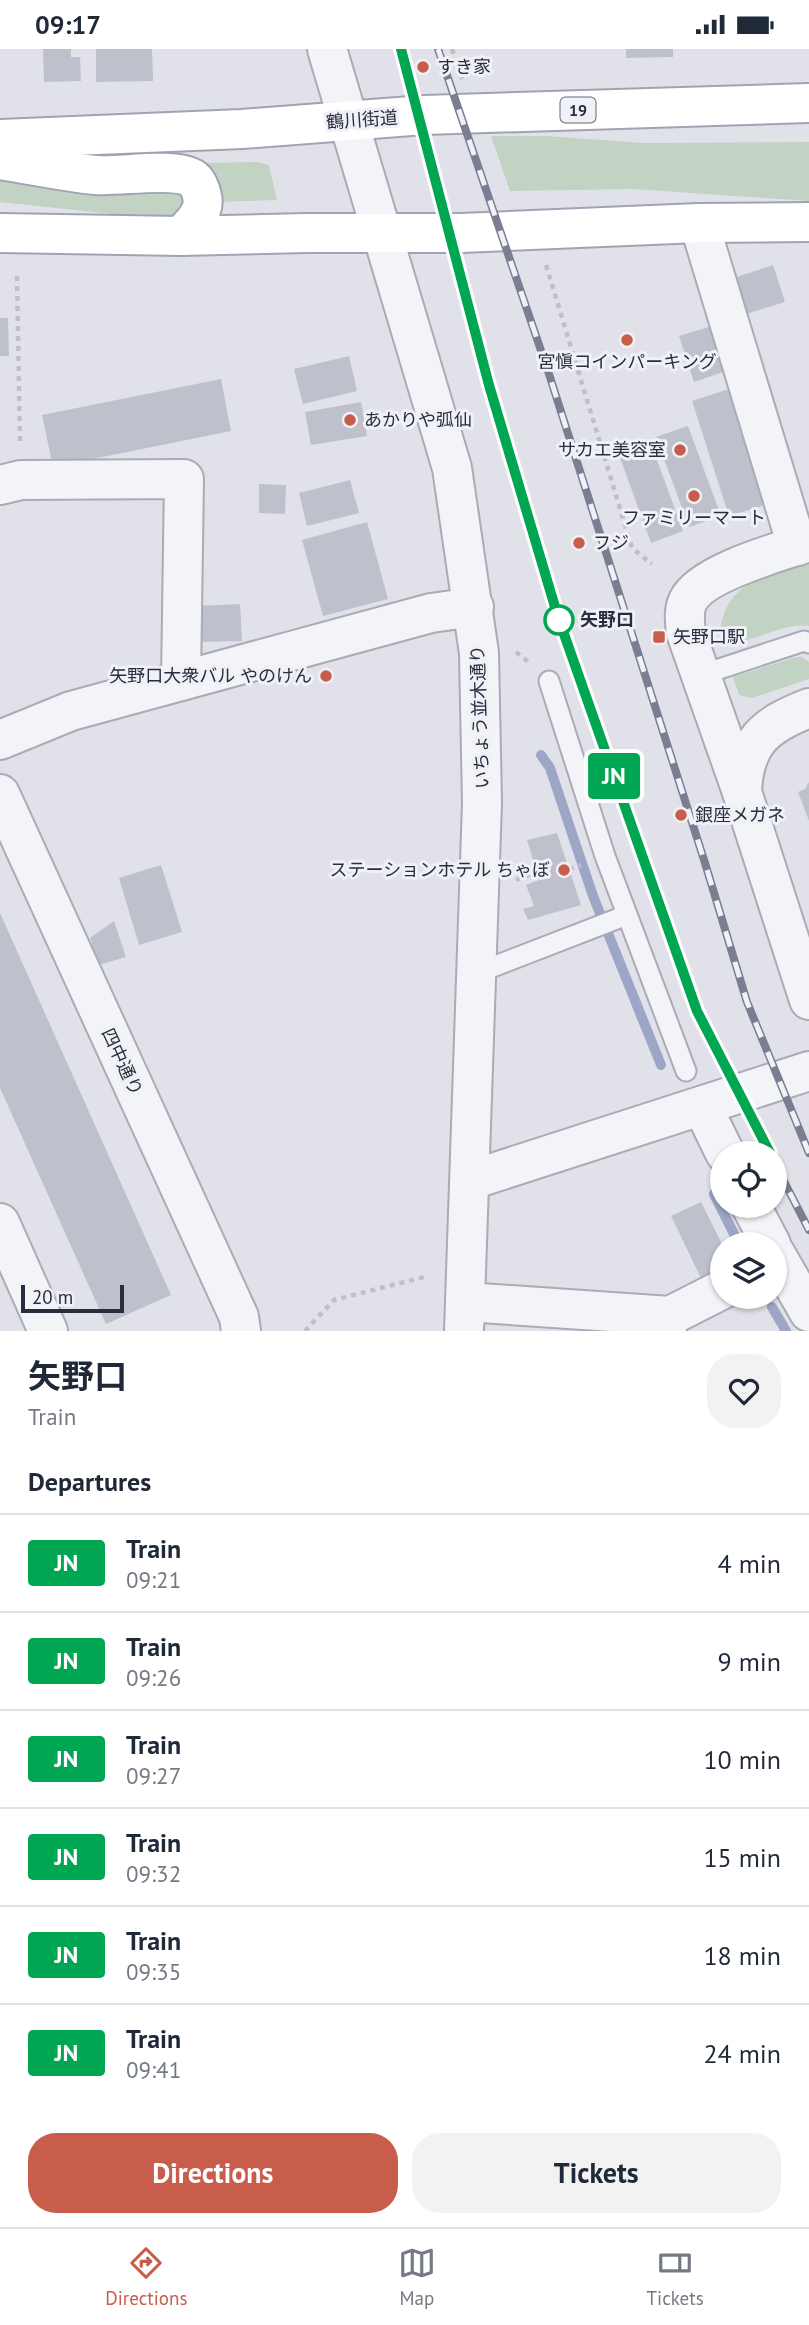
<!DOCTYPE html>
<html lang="en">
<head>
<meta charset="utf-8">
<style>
  :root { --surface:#fff; --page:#f2f2f3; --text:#1f2937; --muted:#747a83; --line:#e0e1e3; --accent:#c85d4c }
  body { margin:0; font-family:"PT Sans","Noto Sans JP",sans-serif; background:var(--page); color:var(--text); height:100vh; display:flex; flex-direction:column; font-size:26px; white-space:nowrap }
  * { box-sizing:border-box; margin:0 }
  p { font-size:23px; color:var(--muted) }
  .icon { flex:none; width:38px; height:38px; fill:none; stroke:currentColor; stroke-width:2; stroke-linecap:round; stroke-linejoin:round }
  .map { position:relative; height:1282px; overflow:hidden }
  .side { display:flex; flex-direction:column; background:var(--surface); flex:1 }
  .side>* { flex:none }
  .badge { padding:0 14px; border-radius:5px; font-size:24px; line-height:46px }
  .fabs { position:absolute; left:710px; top:1092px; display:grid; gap:14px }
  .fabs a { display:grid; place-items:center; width:77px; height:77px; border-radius:50%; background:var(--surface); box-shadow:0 2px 5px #0004; font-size:35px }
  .scale { position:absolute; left:21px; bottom:18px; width:103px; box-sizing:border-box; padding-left:7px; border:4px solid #2a2c40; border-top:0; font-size:19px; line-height:24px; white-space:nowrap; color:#2a2c40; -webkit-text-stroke:5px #f0f1f6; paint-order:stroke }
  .map>.badge { position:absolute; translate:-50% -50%; box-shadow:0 0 0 4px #fff }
  h2 { padding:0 28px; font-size:26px; line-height:63px }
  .round { display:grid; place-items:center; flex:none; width:74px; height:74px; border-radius:28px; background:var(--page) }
  .summary { display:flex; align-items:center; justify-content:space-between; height:119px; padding:0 28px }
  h1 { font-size:33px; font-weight:700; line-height:52px }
  .action { display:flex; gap:14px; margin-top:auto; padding:14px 28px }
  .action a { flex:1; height:80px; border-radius:28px; background:var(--accent); color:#fff; font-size:28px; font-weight:700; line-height:80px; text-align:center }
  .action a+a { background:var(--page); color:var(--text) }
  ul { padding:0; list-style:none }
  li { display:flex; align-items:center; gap:21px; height:98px; padding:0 28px; border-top:2px solid var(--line) }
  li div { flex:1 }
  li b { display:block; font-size:26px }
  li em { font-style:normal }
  li .badge { min-width:77px; font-weight:700; text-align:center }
  .status { display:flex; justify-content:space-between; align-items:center; height:49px; padding:0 35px; background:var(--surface); direction:ltr }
  .status svg { height:19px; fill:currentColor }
  .tab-bar { display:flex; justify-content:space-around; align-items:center; height:98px; border-top:2px solid var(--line); background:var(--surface); font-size:19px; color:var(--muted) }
  .tab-bar a { display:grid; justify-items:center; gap:4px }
  .tab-bar .on { color:var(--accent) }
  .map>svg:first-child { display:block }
  .green { fill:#c2d2c3 }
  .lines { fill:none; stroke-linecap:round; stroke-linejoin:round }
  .stream { stroke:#9ea6c7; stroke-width:10 }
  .building { fill:#bec0cb }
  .service-casing { stroke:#aaabb6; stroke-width:23 }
  .minor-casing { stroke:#aaabb6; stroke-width:42 }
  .tertiary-casing { stroke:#aaabb6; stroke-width:42 }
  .primary-casing { stroke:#a1a3b4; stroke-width:42 }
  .path { stroke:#bfc0c7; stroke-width:4.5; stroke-dasharray:5 5; stroke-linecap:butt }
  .service { stroke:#f3f4f7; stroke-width:19 }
  .minor { stroke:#f3f4f7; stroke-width:38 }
  .tertiary { stroke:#f3f4f7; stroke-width:38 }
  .primary { stroke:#fff; stroke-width:38 }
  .rail-casing { stroke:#7b7d92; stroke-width:8 }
  .rail { stroke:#f0f1f6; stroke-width:5; stroke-dasharray:16; stroke-linecap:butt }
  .line-casing { stroke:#fff; stroke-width:16 }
  .line { stroke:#00a651; stroke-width:10 }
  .poi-dot { fill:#c85d4c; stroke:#f0f1f6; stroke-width:2.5 }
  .stop-dot { fill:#fff; stroke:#00a651; stroke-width:3.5 }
  .labels { text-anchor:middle; stroke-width:6; stroke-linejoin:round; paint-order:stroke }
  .shield { fill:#f0f1f6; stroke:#656777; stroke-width:2 }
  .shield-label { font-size:16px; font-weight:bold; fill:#2a2c40 }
  .poi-label { font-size:18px; fill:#2a2c40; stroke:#f0f1f6; text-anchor:start }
  .street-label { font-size:18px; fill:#2a2c40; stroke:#f0f1f6 }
  .stop-label { font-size:18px; font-weight:bold; fill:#2a2c40; stroke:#f0f1f6; text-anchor:start }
</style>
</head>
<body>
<div class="status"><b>09:17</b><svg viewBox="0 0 49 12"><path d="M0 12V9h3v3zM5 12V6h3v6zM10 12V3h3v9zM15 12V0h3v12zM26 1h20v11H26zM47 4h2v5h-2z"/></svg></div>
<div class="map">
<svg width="809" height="1282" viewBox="0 0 809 1282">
  <rect width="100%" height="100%" fill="#e1e2e9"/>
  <g class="green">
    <polygon points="491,87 546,87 643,94 809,93 809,152 634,140 510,142"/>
    <polygon points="257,113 269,116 277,151 214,153 200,114"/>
    <polygon points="0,127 186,143 183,168 122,166 0,153"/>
    <path d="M809 513V577C780 572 751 599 722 591 718 583 721 574 724 565 736 530 777 524 809 513Z"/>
    <polygon points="796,608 802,608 809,613 809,630 752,649 739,646 733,628"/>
  </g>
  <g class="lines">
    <g class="stream">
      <polyline points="541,706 550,719 593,847 661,1016"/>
      <polyline points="714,1145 737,1191"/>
      <polyline points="772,1258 786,1282"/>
    </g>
  </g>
  <g class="building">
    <polygon points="43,0 71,0 71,8 80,8 81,32 44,33"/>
    <polygon points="96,0 152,0 153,32 96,33"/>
    <polygon points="626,0 673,0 673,8 626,9"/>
    <polygon points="773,216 785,253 743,266 731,230"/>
    <polygon points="0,269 8,269 9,307 0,307"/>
    <polygon points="715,276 729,321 694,333 679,287"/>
    <polygon points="349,307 357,342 303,355 294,320"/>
    <polygon points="221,330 231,382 53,418 42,366"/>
    <polygon points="732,339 769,455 729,467 692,352"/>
    <polygon points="361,353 367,387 311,396 305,363"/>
    <polygon points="688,377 721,467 689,478 656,388"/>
    <polygon points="650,392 683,482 651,494 618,403"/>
    <polygon points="350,431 359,464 307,477 299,444"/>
    <polygon points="259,435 286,436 285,465 259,464"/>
    <polygon points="367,473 388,550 323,567 302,491"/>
    <polygon points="240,555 242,592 196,593 195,557"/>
    <polygon points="809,733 809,772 798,743 805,740"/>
    <polygon points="557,784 581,856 528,871 523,860 534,857 526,836 539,831 527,791"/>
    <polygon points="161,816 182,883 139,896 119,829"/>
    <polygon points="0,864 171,1246 106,1275 0,1039"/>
    <polygon points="114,872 126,908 99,916 90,889"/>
    <polygon points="701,1153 723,1197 723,1207 715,1210 720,1220 701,1229 671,1167"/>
  </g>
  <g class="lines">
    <defs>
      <g id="service">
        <polyline points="701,626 804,592 809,594"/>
        <polyline points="549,632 605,807 686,1022"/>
        <polyline points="477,924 627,866"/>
      </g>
      <g id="minor">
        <polyline points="699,174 797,497"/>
        <polyline points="0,436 21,431 184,430 181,632"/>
        <polyline points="0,691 71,662 431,564 474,558"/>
        <path d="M742 743 686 584C685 573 683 562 688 552 701 524 779 503 809 493"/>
        <path d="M742 743C744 693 765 676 809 659"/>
        <polyline points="0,745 239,1268 241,1282"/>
        <polyline points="702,1057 725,1104"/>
        <polyline points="751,1157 771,1195"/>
        <polyline points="0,1174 48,1282"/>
        <polyline points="775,1204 809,1263"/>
        <polyline points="466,1253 670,1267 666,1282"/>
        <polyline points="670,1267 723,1240"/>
      </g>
      <g id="tertiary">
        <polyline points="327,0 452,419 479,604 482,754 464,1282"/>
        <polyline points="742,743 809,951"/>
        <polyline points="471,1131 809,1022"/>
      </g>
      <g id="primary">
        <polyline points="0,90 242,80 424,66 809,54"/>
        <path d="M0 111C32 116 64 123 96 126 119 128 173 118 192 129 197 132 201 141 202 147 206 163 191 177 181 187"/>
        <polyline points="0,184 181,187 307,184 461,184 699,174 809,173"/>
      </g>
    </defs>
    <use href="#service" class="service-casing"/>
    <use href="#minor" class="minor-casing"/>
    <use href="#tertiary" class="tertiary-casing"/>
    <use href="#primary" class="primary-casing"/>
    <g class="path">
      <polyline points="452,0 462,30"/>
      <polyline points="546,216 632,499 652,515"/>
      <polyline points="17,227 20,395"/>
      <polyline points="516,603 531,615"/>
      <polyline points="569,820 581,816"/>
      <polyline points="516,831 534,824"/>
      <polyline points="305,1282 334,1251 428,1227"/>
    </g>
    <use href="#service" class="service"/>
    <use href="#minor" class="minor"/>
    <use href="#tertiary" class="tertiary"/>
    <use href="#primary" class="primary"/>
    <defs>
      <g id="rail">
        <polyline points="401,0 489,336 558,568 697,962 770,1104"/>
        <polyline points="438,0 549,325 705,814 747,953 809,1104"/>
        <polyline points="775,1115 809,1181"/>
      </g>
    </defs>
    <use href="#rail" class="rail-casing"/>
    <use href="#rail" class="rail"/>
  </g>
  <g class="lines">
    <defs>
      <polyline id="line" points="401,0 489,336 558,568 697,962 770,1104"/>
    </defs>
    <use href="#line" class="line-casing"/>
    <use href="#line" class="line"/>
  </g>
  <g class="poi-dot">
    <circle cx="423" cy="18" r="7"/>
    <circle cx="627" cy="291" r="7"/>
    <circle cx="350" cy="371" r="7"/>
    <circle cx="680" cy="401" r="7"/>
    <circle cx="694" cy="447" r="7"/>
    <circle cx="579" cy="494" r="7"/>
    <rect x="652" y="581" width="14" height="14" rx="3.5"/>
    <circle cx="326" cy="627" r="7"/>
    <circle cx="681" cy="766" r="7"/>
    <circle cx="564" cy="821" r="7"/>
  </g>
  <circle class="stop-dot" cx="559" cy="571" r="14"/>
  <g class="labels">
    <rect class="shield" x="560.5" y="48.5" width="35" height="25" rx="5"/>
    <g class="shield-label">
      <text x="578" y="67">19</text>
    </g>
    <g class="poi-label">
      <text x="437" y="24">すき家</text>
      <text x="627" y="319" text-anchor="middle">宮愼コインパーキング</text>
      <text x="364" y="377">あかりや弧仙</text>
      <text x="666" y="407" text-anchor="end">サカエ美容室</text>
      <text x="694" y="475" text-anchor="middle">ファミリーマート</text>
      <text x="593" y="500">フジ</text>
      <text x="673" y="594">矢野口駅</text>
      <text x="312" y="633" text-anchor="end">矢野口大衆バル やのけん</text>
      <text x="695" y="772">銀座メガネ</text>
      <text x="550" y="827" text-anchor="end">ステーションホテル ちゃぼ</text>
    </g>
    <g class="street-label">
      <text transform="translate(362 71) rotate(-4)" y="6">鶴川街道</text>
      <text transform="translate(480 668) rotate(-92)" y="6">いちょう並木通り</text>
      <text transform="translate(122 1013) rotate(65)" y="6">四中通り</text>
    </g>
    <g class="stop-label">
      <text x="580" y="577">矢野口</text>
    </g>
  </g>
</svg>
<div class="fabs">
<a><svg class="icon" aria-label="locate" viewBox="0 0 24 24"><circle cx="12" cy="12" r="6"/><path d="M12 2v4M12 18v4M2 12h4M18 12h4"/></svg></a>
<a><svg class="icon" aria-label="layers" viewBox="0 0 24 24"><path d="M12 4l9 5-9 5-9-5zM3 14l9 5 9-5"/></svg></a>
</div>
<div class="scale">20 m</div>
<b class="badge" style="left:614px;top:727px;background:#00a651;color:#fff">JN</b>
</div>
<section class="side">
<div class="summary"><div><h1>矢野口</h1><p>Train</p></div><a class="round"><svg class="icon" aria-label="heart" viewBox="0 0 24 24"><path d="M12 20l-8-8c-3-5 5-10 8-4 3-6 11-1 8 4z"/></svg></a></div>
<h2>Departures</h2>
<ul>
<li><span class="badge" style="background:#00a651;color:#fff">JN</span><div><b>Train</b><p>09:21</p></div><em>4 min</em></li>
<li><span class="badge" style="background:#00a651;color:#fff">JN</span><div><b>Train</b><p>09:26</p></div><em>9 min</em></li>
<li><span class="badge" style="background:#00a651;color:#fff">JN</span><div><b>Train</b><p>09:27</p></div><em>10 min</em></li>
<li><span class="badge" style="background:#00a651;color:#fff">JN</span><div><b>Train</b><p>09:32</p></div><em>15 min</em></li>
<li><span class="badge" style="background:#00a651;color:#fff">JN</span><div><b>Train</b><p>09:35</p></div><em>18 min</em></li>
<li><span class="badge" style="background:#00a651;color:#fff">JN</span><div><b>Train</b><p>09:41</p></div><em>24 min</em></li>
</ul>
<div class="action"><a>Directions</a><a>Tickets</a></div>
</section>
<nav class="tab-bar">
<a class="on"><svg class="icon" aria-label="directions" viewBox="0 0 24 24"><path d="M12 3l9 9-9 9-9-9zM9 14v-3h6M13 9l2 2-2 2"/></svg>Directions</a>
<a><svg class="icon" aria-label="map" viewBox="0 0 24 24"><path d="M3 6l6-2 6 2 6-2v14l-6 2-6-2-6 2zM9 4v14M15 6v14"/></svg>Map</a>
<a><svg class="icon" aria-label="tickets" viewBox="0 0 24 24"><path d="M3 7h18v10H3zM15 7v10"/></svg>Tickets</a>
</nav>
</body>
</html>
